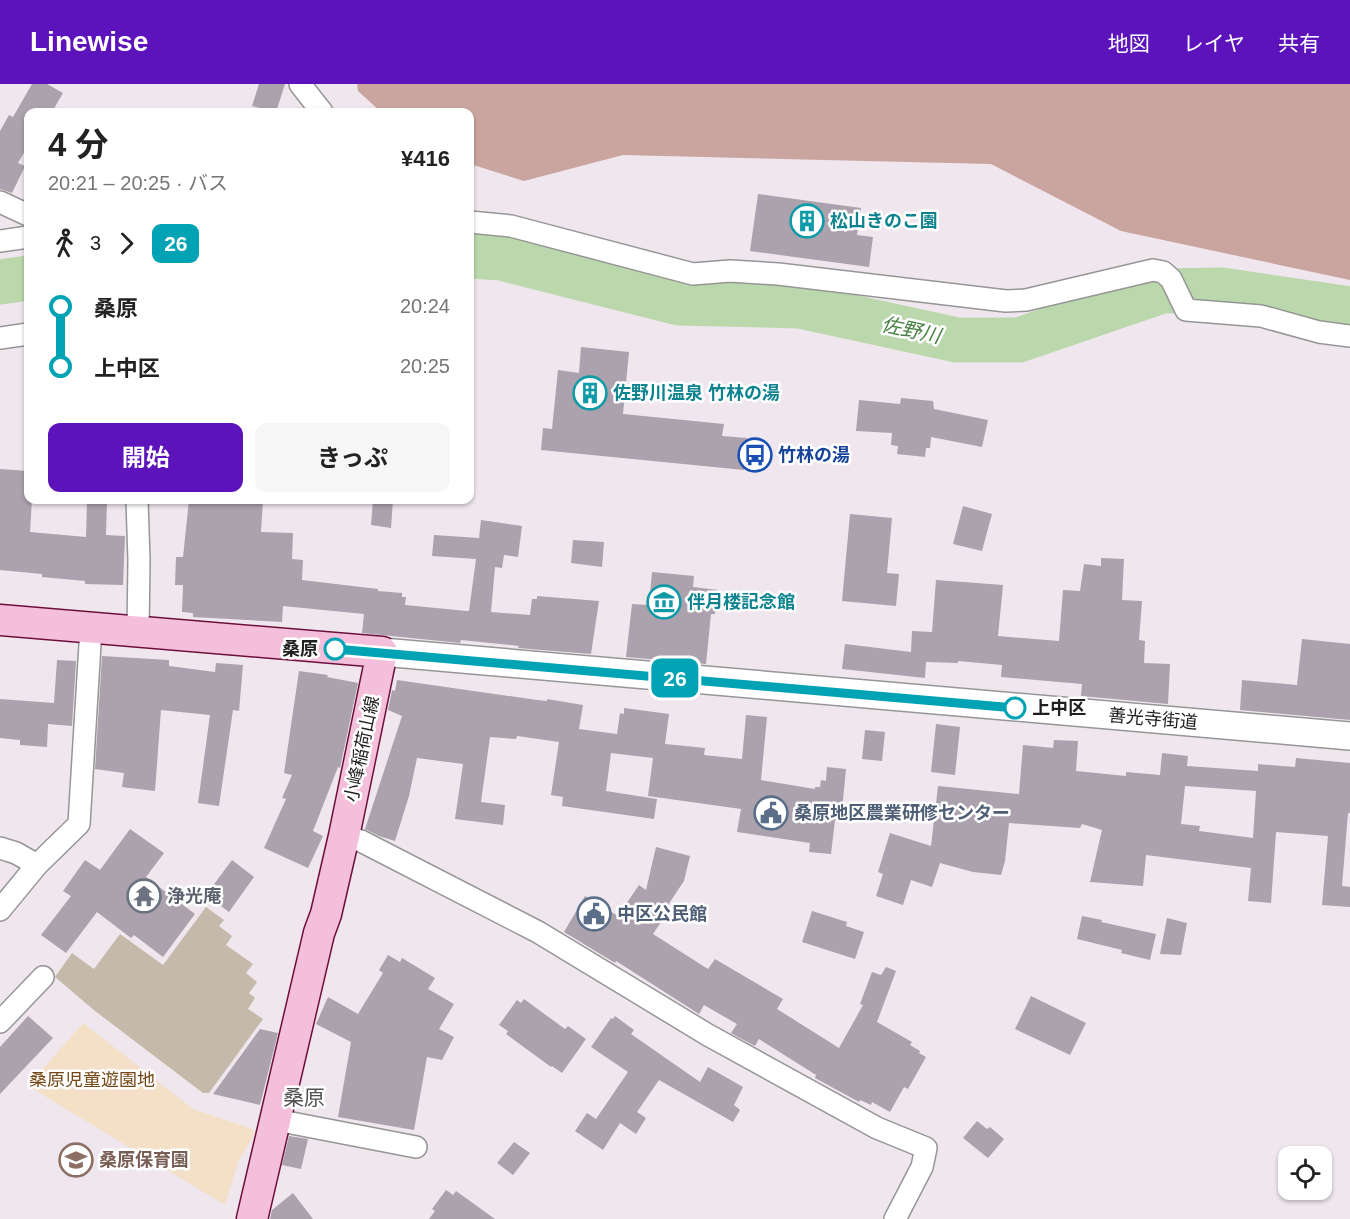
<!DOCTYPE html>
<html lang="ja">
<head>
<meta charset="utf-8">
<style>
  :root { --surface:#fff; --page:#f6f6f6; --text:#222; --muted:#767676; --accent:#5c13bb }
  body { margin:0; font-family:Arial,"Noto Sans JP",sans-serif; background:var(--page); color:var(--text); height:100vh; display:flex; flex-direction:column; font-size:22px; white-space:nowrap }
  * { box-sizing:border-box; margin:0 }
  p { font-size:20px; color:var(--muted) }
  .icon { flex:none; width:33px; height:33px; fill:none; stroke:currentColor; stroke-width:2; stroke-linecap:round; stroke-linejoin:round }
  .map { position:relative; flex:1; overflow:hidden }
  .sheet { position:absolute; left:24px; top:24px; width:450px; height:396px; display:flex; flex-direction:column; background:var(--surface); border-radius:12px; box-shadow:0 2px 4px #0004 }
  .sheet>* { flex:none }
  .badge { padding:0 12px; border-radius:9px; font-size:21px; line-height:39px }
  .buttons { position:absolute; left:1278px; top:1062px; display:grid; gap:12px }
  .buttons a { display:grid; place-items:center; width:54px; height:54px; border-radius:12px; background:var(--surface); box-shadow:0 2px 4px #0004; font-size:30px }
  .map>.badge { position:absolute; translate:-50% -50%; box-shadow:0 0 0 3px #fff }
  .legs { display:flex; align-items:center; gap:9px; height:66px; padding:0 24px; font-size:20px }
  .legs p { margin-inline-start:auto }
  .headline { display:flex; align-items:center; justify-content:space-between; height:102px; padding:0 24px }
  h1 { font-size:33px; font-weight:700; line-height:45px }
  .button { display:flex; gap:12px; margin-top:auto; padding:12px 24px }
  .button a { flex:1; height:69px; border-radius:12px; background:var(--accent); color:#fff; font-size:24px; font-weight:700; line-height:69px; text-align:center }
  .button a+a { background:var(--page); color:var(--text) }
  ul { padding:0 24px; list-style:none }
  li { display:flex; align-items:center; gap:21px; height:60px; font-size:22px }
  li i { display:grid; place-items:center; width:9px; height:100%; margin:0 8px; background:currentColor }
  li i::after { content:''; width:15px; height:15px; margin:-8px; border:4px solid; border-radius:50%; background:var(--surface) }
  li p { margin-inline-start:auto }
  li:first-child i { background:linear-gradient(#0000 50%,currentColor 0) }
  li:last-child i { background:linear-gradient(currentColor 50%,#0000 0) }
  header { display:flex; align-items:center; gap:36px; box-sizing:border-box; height:84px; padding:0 30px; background:var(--accent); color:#fff }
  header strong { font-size:28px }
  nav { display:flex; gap:33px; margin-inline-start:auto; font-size:21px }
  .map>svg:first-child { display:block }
  .forest { fill:#caa59f }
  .cemetery { fill:#c5baa9 }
  .park { fill:#f4dfc7 }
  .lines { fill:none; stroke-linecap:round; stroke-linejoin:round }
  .river { stroke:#bad8ab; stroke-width:45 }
  .building { fill:#aba2ad; fill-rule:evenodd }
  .minor-casing { stroke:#969696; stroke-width:24 }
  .tertiary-casing { stroke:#969696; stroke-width:30 }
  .secondary-casing { stroke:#6d0f3a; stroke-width:33 }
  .minor { stroke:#fff; stroke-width:21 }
  .tertiary { stroke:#fff; stroke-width:27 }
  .secondary { stroke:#f4bfda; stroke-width:30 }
  .line-1-casing { stroke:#fff; stroke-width:14 }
  .line-1 { stroke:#00a3b4; stroke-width:9 }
  .stop-1-dot { fill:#fff; stroke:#00a3b4; stroke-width:3 }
  .labels { text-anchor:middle; stroke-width:5; stroke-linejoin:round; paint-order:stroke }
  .culture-label { font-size:18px; font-weight:bold; fill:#0d838f; stroke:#fff; text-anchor:start }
  .transit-label { font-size:18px; font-weight:bold; fill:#164399; stroke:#fff; text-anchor:start }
  .stop-label { font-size:18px; font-weight:bold; fill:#1f1f1f; stroke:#fff; text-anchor:end }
  .street-label { font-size:18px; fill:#1f1f1f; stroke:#fff }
  .service-label { font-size:18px; font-weight:bold; fill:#4e5e75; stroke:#fff; text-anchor:start }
  .worship-label { font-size:18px; font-weight:bold; fill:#5b616d; stroke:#fff; text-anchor:start }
  .park-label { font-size:18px; fill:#744716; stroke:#fff }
  .education-label { font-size:18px; font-weight:bold; fill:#785e54; stroke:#fff; text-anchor:start }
  .water-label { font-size:20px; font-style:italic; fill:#478143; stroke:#fff }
  .quarter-label { font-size:21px; fill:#525252; stroke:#fff }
</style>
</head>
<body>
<header>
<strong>Linewise</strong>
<nav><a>地図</a><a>レイヤ</a><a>共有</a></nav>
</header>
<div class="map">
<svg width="1350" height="1135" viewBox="0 0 1350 1135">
  <rect width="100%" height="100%" fill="#efe6ee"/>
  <polygon class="forest" points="357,0 1350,0 1350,196 1121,147 991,80 623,71 524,97 470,80 470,28 381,28 358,7"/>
  <polygon class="cemetery" points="206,823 224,836 219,842 232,852 226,861 253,880 246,889 257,898 249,909 255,914 248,925 263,935 209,1009 203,1009 95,927 55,893 72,869 94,885 120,850 163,881"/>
  <polygon class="park" points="83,939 193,1025 250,1044 254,1047 252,1054 239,1076 225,1121 28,1002"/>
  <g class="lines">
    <g class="river">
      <polyline points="470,172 501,174 679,219 800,222 957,256 1019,256 1162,207 1222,206 1350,225"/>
      <polyline points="0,198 28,194"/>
    </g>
  </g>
  <g class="building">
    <polygon points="32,0 47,0 63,9 52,28 28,28 28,62 18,79 25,82 12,109 0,105 0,47 9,31 13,33"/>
    <polygon points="259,0 285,0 276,28 252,22"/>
    <polygon points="758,110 861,124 857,151 873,153 869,183 750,167"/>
    <polygon points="581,263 629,268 623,330 724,340 722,352 747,354 744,386 541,366 543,344 552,345 558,286 579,289"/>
    <polygon points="901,314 933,317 934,325 988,336 982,363 931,353 930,364 926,364 925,373 897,370 898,362 891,361 892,349 856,347 859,316 900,320"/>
    <polygon points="0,385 28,387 28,416 32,416 30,448 86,453 87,416 107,416 106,451 125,452 123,501 85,500 85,497 42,493 42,490 0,486"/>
    <polygon points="189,416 263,416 261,448 293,449 292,475 303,476 302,496 378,505 378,507 402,509 402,513 406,513 405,521 467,527 469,527 476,475 432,472 434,451 479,454 481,436 522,442 518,473 504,471 502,484 495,483 491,528 530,531 532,515 537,515 537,512 599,517 591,570 518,564 519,562 461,556 460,559 362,549 364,530 283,522 282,538 193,533 193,529 182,528 183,501 175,501 176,473 183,473"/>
    <polygon points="373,416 393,416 391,444 371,441"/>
    <polygon points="963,422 992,430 982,467 953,460"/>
    <polygon points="850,430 892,434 887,489 899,490 896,522 842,517"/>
    <polygon points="573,456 604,458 602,483 571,479"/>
    <polygon points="1101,474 1124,475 1122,516 1142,517 1139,556 1145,557 1144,579 1170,580 1168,620 1081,612 1082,600 1001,593 1002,581 958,577 958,579 926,578 925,594 842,585 845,560 911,568 912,547 932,548 936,496 1003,501 998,552 1059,557 1063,506 1080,507 1084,480 1101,482"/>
    <polygon points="652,488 694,492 693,503 718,506 715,530 711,530 706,580 626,573 632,520 649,521"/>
    <polygon points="1302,555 1350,560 1350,636 1240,626 1242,596 1297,601"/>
    <polygon points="102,572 169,576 169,582 215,588 216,579 243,581 239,627 233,626 219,722 198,719 210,631 161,626 155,707 122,703 124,689 95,685"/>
    <polygon points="57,576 76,577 72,642 48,640 47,663 20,661 20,656 0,654 0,615 54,619"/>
    <polygon points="299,587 328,591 327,593 358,599 340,684 338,683 313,747 323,752 308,784 264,764 286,715 282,714 292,691 284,689"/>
    <polygon points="397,596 537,616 547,617 547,615 583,621 579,645 617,650 620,629 624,630 624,624 669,630 665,660 705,664 704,671 742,675 746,631 767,633 761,696 815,705 815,703 820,703 821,696 826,697 827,683 846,685 841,737 835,736 831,770 809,768 810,759 737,748 741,725 648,712 653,674 611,669 606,707 657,715 654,735 562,722 563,713 551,711 559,658 517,652 516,655 490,653 481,718 505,721 503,741 455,735 463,680 417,674 409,712 395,757 379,752 365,745 402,632 388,626 392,606 395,607"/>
    <polygon points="936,640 960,643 955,691 931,688"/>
    <polygon points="865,646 885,648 882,677 862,675"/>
    <path d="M1054 656 1078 657 1076 687 1126 692V688L1160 691 1162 669 1188 672 1187 682 1258 687V680L1295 683 1296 674 1350 679V729H1348L1342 802 1350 803V823L1322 821 1328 752 1276 748 1271 819 1248 817 1251 784 1146 771 1143 802 1090 798 1102 746 1082 740 1080 744 1009 739 1005 777 1001 791 973 788 940 779 932 803 911 796 903 821 876 812 883 790 878 788 890 749 931 762 938 702 1019 710 1023 661 1053 664ZM1185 702 1256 707 1253 754 1199 747 1200 742 1181 740Z"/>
    <polygon points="130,745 164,769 146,793 195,830 163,873 134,851 131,854 97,828 66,869 41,851 71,812 63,807 85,776 100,786"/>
    <polygon points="656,763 690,772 684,797 664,827 667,829 653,850 708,885 715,875 783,915 777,925 839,964 863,921 860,920 872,888 881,891 886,883 896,887 877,938 912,958 910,961 920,967 919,969 926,973 908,1005 904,1003 890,1028 872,1018 871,1021 860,1016 859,1018 815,994 816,991 759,955 755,962 738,953 731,949 737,940 704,921 699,930 616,877 615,879 564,848 585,812 618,832 639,801 646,806"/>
    <polygon points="232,776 254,793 229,828 206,811"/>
    <polygon points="812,827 847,838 846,842 864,848 855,875 802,858"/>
    <polygon points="1082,832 1102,836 1101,838 1156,850 1150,876 1121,869 1122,866 1077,855"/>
    <polygon points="1167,834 1187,839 1181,871 1160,870"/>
    <polygon points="388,871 400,878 402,874 435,894 428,905 454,920 439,945 454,953 442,976 427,973 414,1046 338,1033 351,958 316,940 328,913 358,930 383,889 379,886"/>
    <polygon points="1031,912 1086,939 1070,971 1015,945"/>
    <polygon points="524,915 565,945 568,942 586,955 562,989 552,982 551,983 506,950 508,947 499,941 517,916 521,919"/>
    <polygon points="28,932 53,954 0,1010 0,963"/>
    <polygon points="615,932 634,946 631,950 700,998 708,983 743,1003 734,1021 740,1026 733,1038 659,996 637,1028 646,1034 636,1050 620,1039 603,1066 575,1047 587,1029 596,1035 628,988 591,963 611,934 613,935"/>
    <polygon points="260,945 278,949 260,1021 213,1010"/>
    <polygon points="977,1037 987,1045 990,1043 1004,1055 988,1074 963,1054"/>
    <polygon points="289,1052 308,1055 301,1085 282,1081"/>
    <polygon points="514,1058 530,1069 513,1091 497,1079"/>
    <polygon points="446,1106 453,1111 456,1107 495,1135 429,1135 435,1127 432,1125"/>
    <polygon points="293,1109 313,1135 270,1135 272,1126"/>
  </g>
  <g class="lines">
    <defs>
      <g id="minor">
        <polyline points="300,0 322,28"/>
        <polyline points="0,118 28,131"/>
        <polyline points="470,138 511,142 693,190 730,187 778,190 1006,217 1026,216 1153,186 1163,188 1171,195 1186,226 1261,232 1319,248 1350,252"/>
        <polyline points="0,157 28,153"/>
        <polyline points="0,254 28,250"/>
        <polyline points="137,416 139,476 138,548"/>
        <polyline points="344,752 361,757 538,848 708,951 877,1044 926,1064 922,1083 895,1135"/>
        <polyline points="0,764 16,769 37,781 79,740 91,544"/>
        <polyline points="0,826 37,781"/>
        <polyline points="0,938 43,893"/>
        <polyline points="276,1036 416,1063"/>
      </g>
      <polyline id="tertiary" points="382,568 1350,652"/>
      <polyline id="secondary" points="0,536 382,568 344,752 326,830 319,849 252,1135"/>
    </defs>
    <use href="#minor" class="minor-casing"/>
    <use href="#tertiary" class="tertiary-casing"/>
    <use href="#secondary" class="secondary-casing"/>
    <use href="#minor" class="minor"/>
    <use href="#tertiary" class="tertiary"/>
    <use href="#secondary" class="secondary"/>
  </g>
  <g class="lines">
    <defs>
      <polyline id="line-1" points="335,565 1015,624"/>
    </defs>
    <use href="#line-1" class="line-1-casing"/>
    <use href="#line-1" class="line-1"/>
  </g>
  <defs>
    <symbol id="building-ring" viewBox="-11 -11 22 22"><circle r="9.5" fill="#fff" stroke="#0f9aa8" stroke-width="1.5"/><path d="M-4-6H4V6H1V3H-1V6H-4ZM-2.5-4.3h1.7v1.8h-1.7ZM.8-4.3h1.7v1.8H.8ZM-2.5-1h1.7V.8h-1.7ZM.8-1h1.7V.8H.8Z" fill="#0f9aa8"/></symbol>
    <symbol id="bus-ring" viewBox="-11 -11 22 22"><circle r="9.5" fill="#fff" stroke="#1a4fb4" stroke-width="1.5"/><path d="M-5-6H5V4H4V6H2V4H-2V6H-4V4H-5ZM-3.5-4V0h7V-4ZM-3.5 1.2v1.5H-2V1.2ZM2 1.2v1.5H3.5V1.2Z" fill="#1a4fb4"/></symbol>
    <symbol id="museum-ring" viewBox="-11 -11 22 22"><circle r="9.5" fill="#fff" stroke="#0f9aa8" stroke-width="1.5"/><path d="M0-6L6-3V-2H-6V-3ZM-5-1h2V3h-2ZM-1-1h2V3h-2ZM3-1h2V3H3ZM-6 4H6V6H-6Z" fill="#0f9aa8"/></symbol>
    <symbol id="civic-ring" viewBox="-11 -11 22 22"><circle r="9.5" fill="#fff" stroke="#5c6f8a" stroke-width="1.5"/><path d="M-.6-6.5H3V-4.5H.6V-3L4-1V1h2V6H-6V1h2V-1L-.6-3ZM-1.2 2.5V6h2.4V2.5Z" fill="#5c6f8a"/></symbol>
    <symbol id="temple-ring" viewBox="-11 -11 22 22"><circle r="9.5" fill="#fff" stroke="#6b7280" stroke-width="1.5"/><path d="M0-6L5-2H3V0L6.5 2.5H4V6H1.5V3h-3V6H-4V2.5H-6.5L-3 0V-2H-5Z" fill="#6b7280"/></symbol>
    <symbol id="school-ring" viewBox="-11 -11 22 22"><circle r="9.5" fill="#fff" stroke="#8d6e63" stroke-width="1.5"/><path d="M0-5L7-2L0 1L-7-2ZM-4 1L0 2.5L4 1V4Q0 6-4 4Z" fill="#8d6e63"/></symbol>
  </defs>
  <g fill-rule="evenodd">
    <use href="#building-ring" x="788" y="118" width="38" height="38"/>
    <use href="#building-ring" x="571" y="290" width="38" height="38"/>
    <use href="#bus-ring" x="736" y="352" width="38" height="38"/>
    <use href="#museum-ring" x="645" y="499" width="38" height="38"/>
    <use href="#civic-ring" x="752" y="710" width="38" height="38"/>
    <use href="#temple-ring" x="125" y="793" width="38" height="38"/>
    <use href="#civic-ring" x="575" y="811" width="38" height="38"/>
    <use href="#school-ring" x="57" y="1057" width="38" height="38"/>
  </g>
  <g class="stop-1-dot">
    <circle cx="335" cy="565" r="10"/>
    <circle cx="1015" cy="624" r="10"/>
  </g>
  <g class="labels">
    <g class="culture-label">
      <text x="830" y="143">松山きのこ園</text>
      <text x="613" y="315">佐野川温泉 竹林の湯</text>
      <text x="687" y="524">伴月楼記念館</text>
    </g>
    <g class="transit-label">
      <text x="778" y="377">竹林の湯</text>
    </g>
    <g class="stop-label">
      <text x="318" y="571">桑原</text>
      <text x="1032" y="630" text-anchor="start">上中区</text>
    </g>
    <g class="street-label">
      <text transform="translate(1153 635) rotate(5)" y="6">善光寺街道</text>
      <text transform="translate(362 665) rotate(-78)" y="6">小峰稲荷山線</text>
    </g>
    <g class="service-label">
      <text x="794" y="735">桑原地区農業研修センター</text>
      <text x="617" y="836">中区公民館</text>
    </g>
    <g class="worship-label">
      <text x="167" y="818">浄光庵</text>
    </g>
    <g class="park-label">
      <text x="92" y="1002">桑原児童遊園地</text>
    </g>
    <g class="education-label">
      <text x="99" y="1082">桑原保育園</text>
    </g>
    <g class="water-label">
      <text transform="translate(911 246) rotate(12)" y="7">佐野川</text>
    </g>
    <g class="quarter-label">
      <text x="304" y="1021">桑原</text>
    </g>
  </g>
</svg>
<div class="buttons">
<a><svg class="icon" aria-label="locate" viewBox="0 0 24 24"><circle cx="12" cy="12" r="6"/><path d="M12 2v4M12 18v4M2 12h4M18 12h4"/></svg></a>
</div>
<b class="badge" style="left:675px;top:594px;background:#00a3b4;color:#fff">26</b>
<section class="sheet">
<div class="headline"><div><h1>4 分</h1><p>20:21 – 20:25 · バス</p></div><b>¥416</b></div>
<div class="legs"><svg class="icon" aria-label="walk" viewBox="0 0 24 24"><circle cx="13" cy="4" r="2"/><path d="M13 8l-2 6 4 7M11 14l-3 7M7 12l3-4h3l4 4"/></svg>3<svg class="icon" aria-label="forward" viewBox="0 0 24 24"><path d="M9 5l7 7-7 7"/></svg><b class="badge" style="background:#00a3b4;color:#fff">26</b></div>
<ul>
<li><i style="color:#00a3b4"></i><b>桑原</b><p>20:24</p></li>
<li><i style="color:#00a3b4"></i><b>上中区</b><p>20:25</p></li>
</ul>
<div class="button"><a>開始</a><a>きっぷ</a></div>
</section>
</div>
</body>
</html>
